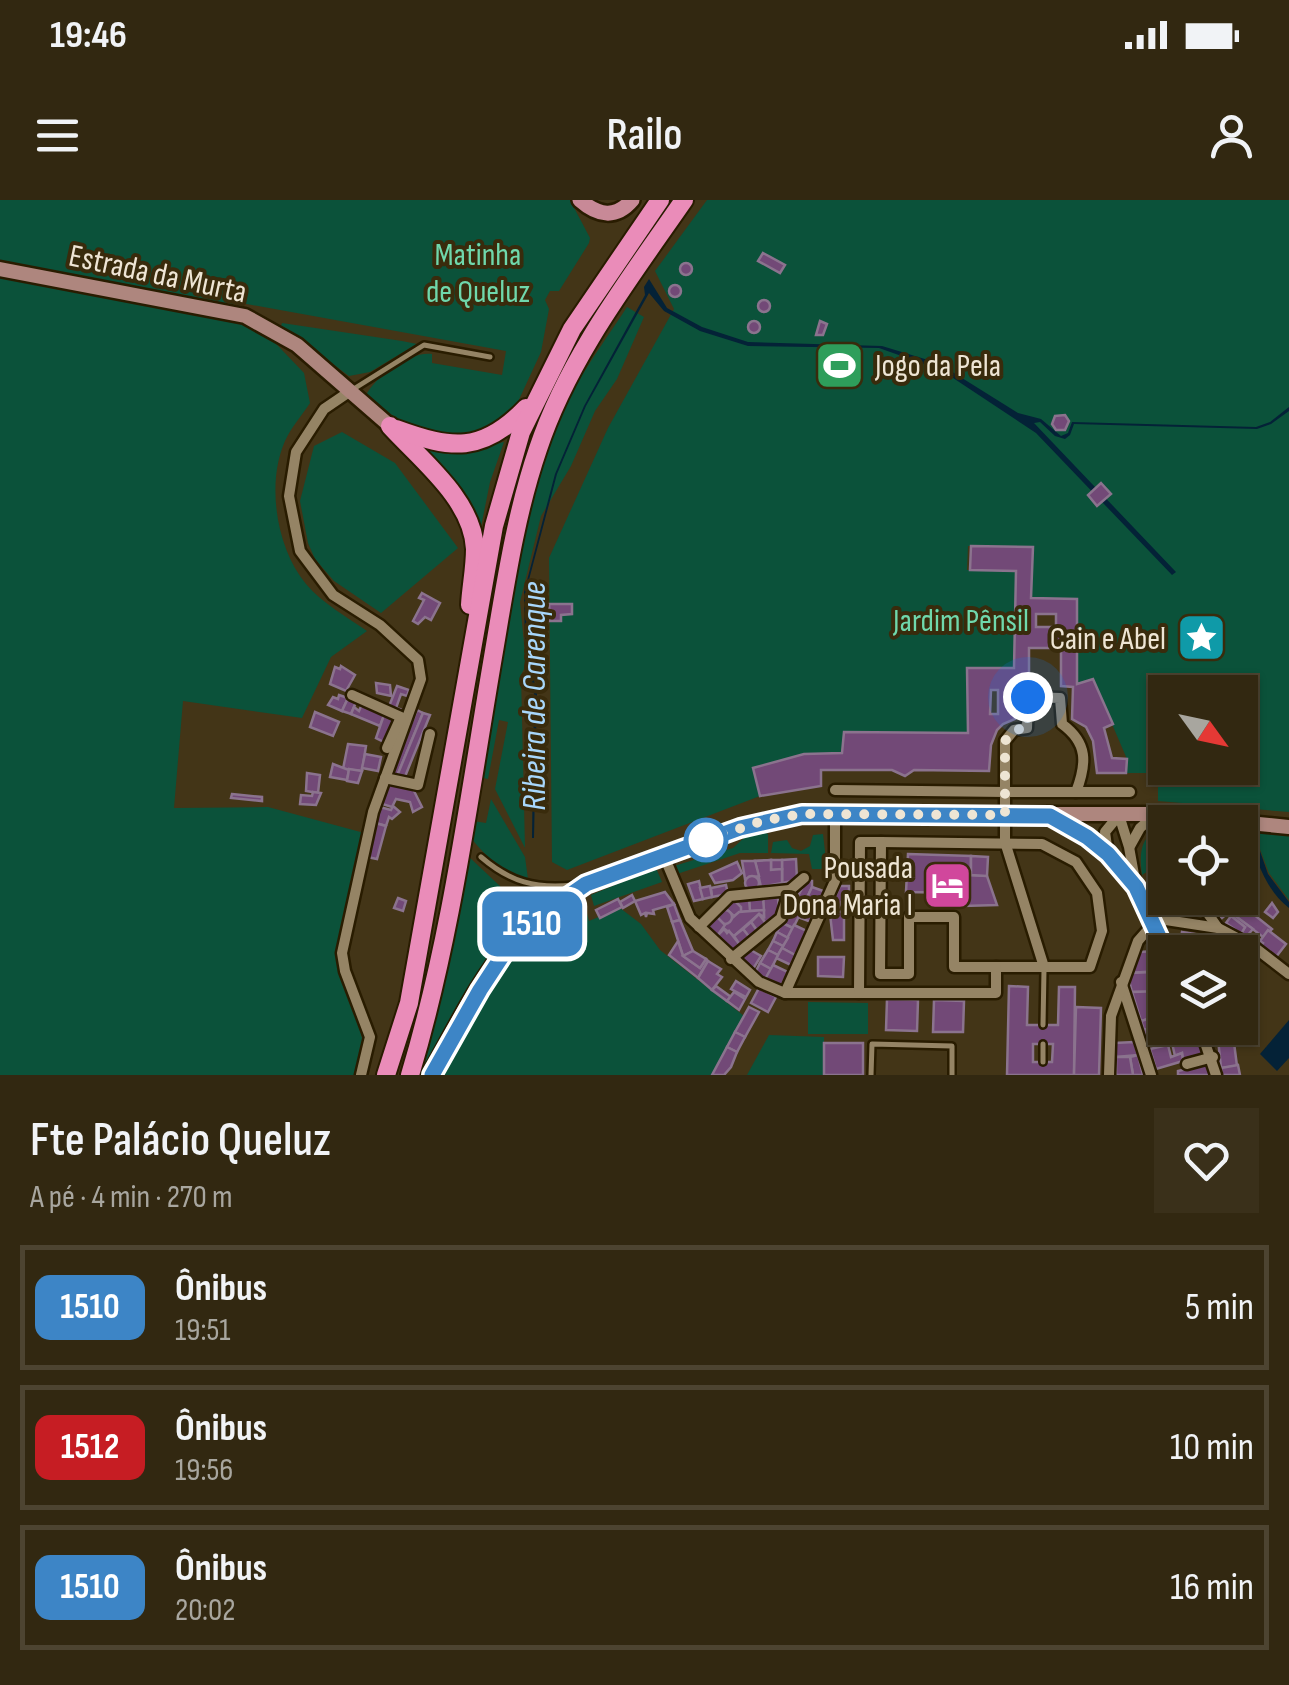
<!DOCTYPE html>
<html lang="pt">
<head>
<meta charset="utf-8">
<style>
  :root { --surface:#322811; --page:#3a301a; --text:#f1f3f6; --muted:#a8a69f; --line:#4d4431 }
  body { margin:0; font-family:"Sofia Sans Condensed",sans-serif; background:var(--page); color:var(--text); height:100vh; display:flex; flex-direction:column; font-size:38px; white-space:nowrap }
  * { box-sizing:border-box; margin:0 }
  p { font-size:32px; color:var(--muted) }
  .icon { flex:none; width:55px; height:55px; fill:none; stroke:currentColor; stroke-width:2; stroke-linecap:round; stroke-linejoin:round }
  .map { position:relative; height:875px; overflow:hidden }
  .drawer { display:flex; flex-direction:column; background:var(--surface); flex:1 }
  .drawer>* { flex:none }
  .badge { padding:0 20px; border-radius:15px; font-size:35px; line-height:65px }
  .needle { width:65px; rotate:123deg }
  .controls { position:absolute; left:1148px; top:475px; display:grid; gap:20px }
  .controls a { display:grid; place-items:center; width:110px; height:110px; border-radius:0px; background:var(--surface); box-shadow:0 2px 8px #0004,0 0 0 2px var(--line); font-size:50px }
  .you { position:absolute; width:50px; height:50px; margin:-25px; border:8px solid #fff; border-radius:50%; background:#1a73e8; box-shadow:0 0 0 15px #1a73e833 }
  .map>.badge { position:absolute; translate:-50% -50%; box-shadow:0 0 0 5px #fff }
  .round { display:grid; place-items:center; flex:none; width:105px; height:105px; border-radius:0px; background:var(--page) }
  .headline { display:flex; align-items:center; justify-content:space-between; height:170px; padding:0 30px }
  h1 { font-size:48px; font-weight:600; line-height:75px }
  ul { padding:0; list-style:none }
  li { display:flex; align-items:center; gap:30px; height:125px; margin:0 20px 15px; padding:0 10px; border:5px solid var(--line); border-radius:0px }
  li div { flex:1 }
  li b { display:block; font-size:38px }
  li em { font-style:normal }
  li .badge { min-width:110px; font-weight:700; text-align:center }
  .status { display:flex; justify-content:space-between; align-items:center; height:70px; padding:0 50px; background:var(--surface); direction:ltr }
  .status svg { height:28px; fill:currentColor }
  header { display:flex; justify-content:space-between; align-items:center; height:130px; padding:0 30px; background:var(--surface); font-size:45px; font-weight:600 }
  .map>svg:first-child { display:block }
  .green { fill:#0b523a; fill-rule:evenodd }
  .water { fill:#042237 }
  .building { fill:#724977; stroke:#8b738e; stroke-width:2.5; fill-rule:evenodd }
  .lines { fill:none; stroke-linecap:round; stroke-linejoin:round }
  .lane-casing { stroke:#291c00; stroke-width:10 }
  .street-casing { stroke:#291c00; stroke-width:15 }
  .secondary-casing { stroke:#291c00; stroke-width:19 }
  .primary-casing { stroke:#291c00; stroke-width:20 }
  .highway-casing { stroke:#291c00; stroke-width:22 }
  .lane { stroke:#958465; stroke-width:5 }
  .street { stroke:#958465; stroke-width:10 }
  .secondary { stroke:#ae867e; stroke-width:14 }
  .primary { stroke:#c88997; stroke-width:15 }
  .highway { stroke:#ea8cb9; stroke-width:18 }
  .line-casing { stroke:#fff; stroke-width:22 }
  .line { stroke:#3d85c6; stroke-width:15 }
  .walk { stroke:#eee5d4; stroke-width:10; stroke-dasharray:0 18 }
  .stop-dot { fill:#fff; stroke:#3d85c6; stroke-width:5 }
  .labels { text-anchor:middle; stroke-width:8; stroke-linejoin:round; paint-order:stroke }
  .park-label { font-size:32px; fill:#6fd8ac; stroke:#392b0c }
  .street-label { font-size:32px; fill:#eee5d4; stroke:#392b0c }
  .poi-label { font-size:32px; fill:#eee5d4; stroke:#392b0c; text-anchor:end }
  .water-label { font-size:35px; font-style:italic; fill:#a8d7fb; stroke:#392b0c }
</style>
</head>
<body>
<div class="status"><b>19:46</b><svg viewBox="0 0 49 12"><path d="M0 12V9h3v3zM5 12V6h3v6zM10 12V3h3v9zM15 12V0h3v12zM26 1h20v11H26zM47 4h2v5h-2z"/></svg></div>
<header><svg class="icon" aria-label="menu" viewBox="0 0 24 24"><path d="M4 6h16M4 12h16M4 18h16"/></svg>Railo<svg class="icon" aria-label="person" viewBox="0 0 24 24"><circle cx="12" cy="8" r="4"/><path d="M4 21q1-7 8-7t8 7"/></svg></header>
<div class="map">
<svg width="1289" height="875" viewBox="0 0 1289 875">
  <rect width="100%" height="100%" fill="#433517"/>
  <g class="green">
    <path d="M0 0H570L590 38 589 43 559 91H550L545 100 549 109 541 152 516 206 503 222 464 238 422 234 368 200 366 195C377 175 410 151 432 154V163L502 175 506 151 236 102 304 173 310 203C303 214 294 224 288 235 265 277 275 347 306 384 322 403 347 417 367 431L331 457 302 518 183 501 174 608 268 607 368 634 342 753 367 859 359 875H0Z"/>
    <path d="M707 0H1289V612L1158 601V573H1126L1127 559 1093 480 1077 484V399L1031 398 1032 347 968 346 967 370 1016 371 1014 468H967L968 533 844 532 842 553 754 568 760 596 567 670 552 662 549 358 608 228 674 109 655 71ZM1165 492H1240V568H1165Z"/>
    <path d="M627 107 644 117 617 179 595 211 571 266 541 316 520 402 526 465 521 475 525 648 495 589 508 522 499 520 488 579 480 577C501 463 516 343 554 233 570 187 601 147 627 107Z"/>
    <polygon points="282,123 402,141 417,144 370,172 349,176 281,126"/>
    <polygon points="342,232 395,263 458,348 381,413 334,381 315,359 308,343 300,301 314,246"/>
    <polygon points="504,242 490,282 481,327 479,327 423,247 455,252"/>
    <path d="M491 599 525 657 528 679C503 675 486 656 470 637L473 621 486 623Z"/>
    <path d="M1165 627V660L1142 675C1139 652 1140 634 1165 627Z"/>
    <polygon points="1253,631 1289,634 1289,700 1269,673"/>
    <polygon points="764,632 768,634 768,653 740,653 677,674 674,666 733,648 744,638"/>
    <polygon points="823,634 827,669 812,669 809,654 771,653 773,642 787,640 792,648 801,651 810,646 813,635"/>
    <polygon points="467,655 502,688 525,697 534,713 423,875 420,875"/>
    <polygon points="656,668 662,682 594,706 591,695"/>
    <path d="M583 698 589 721 620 708 641 724 660 750 744 816 712 875H438C479 807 512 738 583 698Z"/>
    <polygon points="808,802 868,803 868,834 808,834"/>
    <polygon points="769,835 824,837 824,875 747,875"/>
  </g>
  <g class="water">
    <polygon points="649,79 667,108 702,127 748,142 882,146 938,163 1018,213 1041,219 1061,236 1068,233 1072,222 1256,227 1270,222 1289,207 1289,211 1271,224 1257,229 1074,224 1070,235 1065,239 1055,236 1040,222 1034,223 1176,372 1172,375 1036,233 941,170 879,148 748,146 700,131 664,111 649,93 586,206 557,274 526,391 527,449 537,493 534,638 532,638 534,494 525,450 524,392 555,274 584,206 645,95 644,87"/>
    <path d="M1247 634H1254L1268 674 1289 702V708C1266 691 1257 660 1247 634Z"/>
    <polygon points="1289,820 1289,858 1277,871 1260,854"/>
  </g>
  <g class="building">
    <polygon points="763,53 785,65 780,73 758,61"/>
    <circle cx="686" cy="69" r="6"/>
    <circle cx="675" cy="91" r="6"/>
    <circle cx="764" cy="106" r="6"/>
    <circle cx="754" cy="127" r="6"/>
    <polygon points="820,121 827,124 823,135 816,135"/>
    <polygon points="1065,215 1069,221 1065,230 1056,230 1052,224 1055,216"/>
    <polygon points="1101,283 1111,294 1097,306 1088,295"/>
    <path d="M971 346 1033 347 1031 398 1077 399V484L1093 479 1113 524 1104 528 1112 558 1127 559 1126 573H1097L1093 541 1086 527 1072 519 1073 487 1061 486V448H1029V486L1017 485 1015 519 1003 524 997 530 991 545 989 571 914 570 905 576 892 570H821V586L760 596 753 568 804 554 842 553 844 532 968 533 967 468H1014L1016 371 970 370ZM1036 414H1056V427H1036ZM991 490H998V514H990Z"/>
    <polygon points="422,393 440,403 431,420 425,417 418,424 413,421 424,400 419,398"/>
    <polygon points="549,404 572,404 572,414 561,415 561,421 550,421"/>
    <polygon points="341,466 355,475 346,491 330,484 335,467 340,469"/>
    <polygon points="376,483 390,485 391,496 377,493"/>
    <polygon points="397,486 409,490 407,496 401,494 396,508 400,509 398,513 388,509"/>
    <polygon points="339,495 348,498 342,511 328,505 333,497 338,499"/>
    <polygon points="348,498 356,502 351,514 342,511"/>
    <polygon points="362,504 385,513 380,526 351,514 354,507 359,511"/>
    <polygon points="417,510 423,513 397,576 391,573"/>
    <polygon points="315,512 339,522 333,536 310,527"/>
    <polygon points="385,512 397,517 386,543 376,538"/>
    <polygon points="423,513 430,515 404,579 397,576"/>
    <polygon points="348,544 366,546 362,571 343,569"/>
    <polygon points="365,554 381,557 378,571 362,568"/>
    <polygon points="333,564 349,570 347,580 330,577"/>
    <polygon points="349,569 362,571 358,583 347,581"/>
    <polygon points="307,573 320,575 318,593 306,591"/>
    <polygon points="388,581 411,585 422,607 413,612 410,602 396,599 392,607 382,604"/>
    <polygon points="313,592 321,593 316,605 300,604 301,595 312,596"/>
    <polygon points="232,594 262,597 262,601 231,598"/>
    <polygon points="393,606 400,612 392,619 389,617 386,626 376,623 380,607 391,610"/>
    <polygon points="375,623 386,626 377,659 367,657"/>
    <polygon points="908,654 971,656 971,675 987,676 997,705 963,706 963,693 906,692"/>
    <polygon points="971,656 988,657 987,676 971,675"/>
    <polygon points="796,659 797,680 782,683 782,660"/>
    <polygon points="771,660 771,670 782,669 782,683 761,687 755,661"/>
    <polygon points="771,660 782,660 782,669 771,670"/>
    <polygon points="771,660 771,670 782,669 782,683 761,687 755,661"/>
    <polygon points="742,661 755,661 759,676 745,679"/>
    <polygon points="737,662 742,673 733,680 715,683 710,674"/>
    <polygon points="1241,669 1251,683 1245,688 1240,682"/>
    <circle cx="752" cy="683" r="7"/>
    <polygon points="699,681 703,699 694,701 688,684"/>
    <polygon points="806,681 812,681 812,687 805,702 797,698"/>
    <polygon points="726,685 728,694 712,697 711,688"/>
    <polygon points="710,686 712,697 703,699 700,688"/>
    <polygon points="840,686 849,686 849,701 841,702 837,711 830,707"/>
    <polygon points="812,687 826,692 811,722 798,717"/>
    <polygon points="665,692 674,704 653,710 654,714 647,713 646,717 645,713 641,715 635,701"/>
    <polygon points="632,695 635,701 623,708 620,702"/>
    <polygon points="398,698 406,701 403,711 394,708"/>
    <polygon points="763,698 778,698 779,716 767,725 761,717 764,717"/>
    <polygon points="763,698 764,710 750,711 749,699"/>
    <polygon points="797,698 806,702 793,728 782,723"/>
    <polygon points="1223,698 1229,712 1222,718 1208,703"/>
    <polygon points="618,699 622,707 600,718 596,710"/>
    <polygon points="749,699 750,711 741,712 734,700"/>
    <polygon points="734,700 741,707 741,712 734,716 725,708"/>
    <polygon points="1238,702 1272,729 1269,732 1263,737 1230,712"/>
    <polygon points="1272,703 1278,712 1273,718 1265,712"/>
    <polygon points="674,704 680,720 672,722 667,707"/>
    <polygon points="764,710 764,717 759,714 734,736 722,727 739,712"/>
    <circle cx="725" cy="717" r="7"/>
    <polygon points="844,711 844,740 833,740 830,714"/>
    <polygon points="759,714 767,725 758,732 751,722"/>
    <polygon points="1234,715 1253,729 1246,737 1241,734 1245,727 1232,717"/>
    <polygon points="1231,716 1245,727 1241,734 1226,723"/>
    <polygon points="717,717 725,725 717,736 708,726"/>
    <polygon points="680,720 693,751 683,756 672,722"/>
    <polygon points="751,722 758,732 750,738 743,729"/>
    <polygon points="782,723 793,728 788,738 777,732"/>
    <polygon points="794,725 807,731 795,755 782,748"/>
    <polygon points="724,729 727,733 729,731 740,745 731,752 717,736"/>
    <polygon points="743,729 750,738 740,745 734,736"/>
    <polygon points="1268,730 1286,744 1276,757 1261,746 1263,743 1260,741"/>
    <polygon points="777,732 788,738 783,746 773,741"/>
    <polygon points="1182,732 1208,736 1202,752 1178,752"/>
    <polygon points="678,741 683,756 700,768 706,759 708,761 698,778 669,755"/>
    <polygon points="773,741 783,746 778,755 768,750"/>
    <polygon points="1237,745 1254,755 1248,768 1240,762 1240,752 1233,751"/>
    <polygon points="747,748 761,756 753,769 740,761"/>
    <polygon points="782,748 795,755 791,765 776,758"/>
    <polygon points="768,750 778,755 771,769 760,763"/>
    <polygon points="693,751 706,759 700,768 683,756"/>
    <polygon points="1154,751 1157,771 1130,773 1140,752"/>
    <polygon points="818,757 844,757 843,777 818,776"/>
    <polygon points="708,761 721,769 717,774 722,777 712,790 698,778"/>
    <polygon points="760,763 771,769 765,780 755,773"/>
    <polygon points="773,765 788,772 781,786 764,781"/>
    <polygon points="1153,772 1156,792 1132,792 1128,777 1130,773"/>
    <polygon points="736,781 750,790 746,797 731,789"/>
    <polygon points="716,786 731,797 727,801 712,790"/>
    <path d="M1009 786 1028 787 1027 825H1058L1059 787H1075L1074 875H1007ZM1033 844H1053L1052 862H1033Z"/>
    <polygon points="759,788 776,797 768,812 751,803"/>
    <polygon points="1162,791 1165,814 1141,821 1132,792"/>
    <polygon points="734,792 745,799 739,810 727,801"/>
    <polygon points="887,799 918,800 917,831 886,830"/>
    <polygon points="934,800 964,801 963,832 933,832"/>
    <polygon points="1251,805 1256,813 1256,830 1247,831 1242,826 1248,825 1246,807"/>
    <polygon points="749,807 759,812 745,837 735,832"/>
    <polygon points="1076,807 1101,808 1099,875 1074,875"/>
    <polygon points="1246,807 1248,825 1242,826 1240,809"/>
    <polygon points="1165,814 1165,823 1144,830 1141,821"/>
    <polygon points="1161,824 1167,837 1148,843 1144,830"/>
    <polygon points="1176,828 1192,828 1196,836 1183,842"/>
    <polygon points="1213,828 1224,828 1226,831 1232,828 1233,837 1218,839"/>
    <polygon points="735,832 745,837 737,852 727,847"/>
    <polygon points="1233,835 1237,866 1221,868 1218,839"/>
    <polygon points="1196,836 1204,854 1183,861 1182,853 1175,856 1172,843 1178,842 1177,838 1180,837 1183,842"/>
    <polygon points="1134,842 1138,855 1116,857 1115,843"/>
    <rect x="824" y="843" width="39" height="32"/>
    <polygon points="1168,845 1171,857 1182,853 1183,861 1156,869 1150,849"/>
    <polygon points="727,847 737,852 731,867 724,875 712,875"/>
    <polygon points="1138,855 1143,875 1133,875 1130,857"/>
    <polygon points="1116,857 1130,857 1133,875 1116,875"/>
    <polygon points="1208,864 1210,875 1178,875 1178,871"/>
    <polygon points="1238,865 1240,875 1222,875 1221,868"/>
  </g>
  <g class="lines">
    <defs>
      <g id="lane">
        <polyline points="352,190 424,145 490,157"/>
        <path d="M481 657C510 682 536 689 573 685"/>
        <polyline points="1043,825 1044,770"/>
        <polyline points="1043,862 1043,844"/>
        <polyline points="871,875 872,844 952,846 952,875"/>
      </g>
      <g id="street">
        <polyline points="349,192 324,209 296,252 289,296 300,351 333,395 380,425 418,460 421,479 373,612 342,753 345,771 370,837 361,875"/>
        <polyline points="352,495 401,517 387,548"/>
        <polyline points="385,578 418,585 430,534"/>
        <path d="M835 590 1005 592V541L1014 530 1027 528 1028 497 1060 498 1062 524C1088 543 1087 563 1076 592"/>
        <polyline points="1051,616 1108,654 1136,687 1166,752"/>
        <polyline points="1130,646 1140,628 1156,614"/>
        <polyline points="1108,654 1105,632 1119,615 1129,647 1136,686"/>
        <polyline points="664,656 690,718 759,782 785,793 996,793 996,767 1090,767 1102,731 1097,693 1076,662 1042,644 881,642"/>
        <polyline points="790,690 804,678"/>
        <polyline points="1197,698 1218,728"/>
        <polyline points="699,727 730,696 790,690 781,718 731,759"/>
        <polyline points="1044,767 1005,642 1005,592 1130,592"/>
        <polyline points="1121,782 1151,875"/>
        <polyline points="785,793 835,681 835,613"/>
        <polyline points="859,793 860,642 881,642 880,774 909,774 909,717 954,717 954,767 996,767"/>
        <polyline points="1240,796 1244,798"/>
        <polyline points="1200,828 1216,875"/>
        <polyline points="1187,864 1213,857"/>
        <polyline points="1109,875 1111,816 1138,741 1153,724 1166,720 1218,728 1254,747 1289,774"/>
      </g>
      <g id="secondary">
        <polyline points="0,69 245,116 297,145 390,226"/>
        <polyline points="586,684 740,628 803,614 1156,614 1289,627"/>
      </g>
      <path id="primary" d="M580 0C598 16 616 19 632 0"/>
      <g id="highway">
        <path d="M390 226C421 260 473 300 475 349 475 368 471 387 470 405"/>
        <path d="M396 229C451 249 482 254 526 208"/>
        <polyline points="386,875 409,803 494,326 521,232 572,129 660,0"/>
        <path d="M410 875C451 739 469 597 493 457 505 387 515 316 538 249 568 158 630 78 684 0"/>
        <path d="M431 875C456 831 479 781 513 742 533 719 560 702 586 684"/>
      </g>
    </defs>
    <use href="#lane" class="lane-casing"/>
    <use href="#street" class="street-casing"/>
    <use href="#secondary" class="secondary-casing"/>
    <use href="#primary" class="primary-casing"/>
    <use href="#highway" class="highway-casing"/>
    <use href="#lane" class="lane"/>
    <use href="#street" class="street"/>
    <use href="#secondary" class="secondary"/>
    <use href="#primary" class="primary"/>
    <use href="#highway" class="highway"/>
  </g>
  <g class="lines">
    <defs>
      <polyline id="line" points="432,875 480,790 510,744 553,707 586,684 740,628 802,614 1050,616 1087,637 1108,654 1136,687 1166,752"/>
    </defs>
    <use href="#line" class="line-casing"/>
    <use href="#line" class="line"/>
    <polyline class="walk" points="706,640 762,621 802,614 1005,615 1005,541 1014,530 1027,528 1028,497"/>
  </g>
  <defs>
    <symbol id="stadium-square" viewBox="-11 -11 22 22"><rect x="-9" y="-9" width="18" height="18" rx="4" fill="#2e9e5b" stroke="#392b0c"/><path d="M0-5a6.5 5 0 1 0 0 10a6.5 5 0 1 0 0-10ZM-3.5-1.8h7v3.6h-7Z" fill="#fff"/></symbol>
    <symbol id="sight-square" viewBox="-11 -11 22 22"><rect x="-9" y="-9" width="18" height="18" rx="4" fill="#0f9aa8" stroke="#392b0c"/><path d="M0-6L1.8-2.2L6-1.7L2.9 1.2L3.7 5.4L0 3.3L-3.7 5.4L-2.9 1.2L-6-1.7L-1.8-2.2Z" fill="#fff"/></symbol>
    <symbol id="hotel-square" viewBox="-11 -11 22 22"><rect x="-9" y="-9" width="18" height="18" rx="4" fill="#d1479c" stroke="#392b0c"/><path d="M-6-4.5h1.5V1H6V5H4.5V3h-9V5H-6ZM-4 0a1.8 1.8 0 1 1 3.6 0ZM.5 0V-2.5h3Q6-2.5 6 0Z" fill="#fff"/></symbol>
  </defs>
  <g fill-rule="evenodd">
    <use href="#stadium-square" x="812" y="138" width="55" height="55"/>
    <use href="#sight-square" x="1174" y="410" width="55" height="55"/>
    <use href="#hotel-square" x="920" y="658" width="55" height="55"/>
  </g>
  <circle class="stop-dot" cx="706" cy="640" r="20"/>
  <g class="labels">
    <g class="park-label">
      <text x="478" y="65">Matinha<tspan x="478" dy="37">de Queluz</tspan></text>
      <text x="961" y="431">Jardim Pênsil</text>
    </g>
    <g class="street-label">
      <text transform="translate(158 73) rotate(12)" y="11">Estrada da Murta</text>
    </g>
    <g class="poi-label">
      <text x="875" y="176" text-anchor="start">Jogo da Pela</text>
      <text x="1166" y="449">Cain e Abel</text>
      <text x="913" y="678">Pousada<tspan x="913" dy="37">Dona Maria I</tspan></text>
    </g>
    <g class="water-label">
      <text transform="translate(533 496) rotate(-90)" y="12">Ribeira de Carenque</text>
    </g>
  </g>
</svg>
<div class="controls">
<a><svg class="needle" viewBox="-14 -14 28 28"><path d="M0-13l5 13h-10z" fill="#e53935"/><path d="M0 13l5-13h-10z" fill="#a8a69f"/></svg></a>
<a><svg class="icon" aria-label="locate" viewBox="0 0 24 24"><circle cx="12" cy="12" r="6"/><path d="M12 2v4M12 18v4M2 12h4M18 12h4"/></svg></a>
<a><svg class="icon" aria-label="layers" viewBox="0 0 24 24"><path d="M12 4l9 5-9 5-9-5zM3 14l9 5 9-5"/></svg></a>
</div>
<div class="you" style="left:1028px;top:497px"></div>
<b class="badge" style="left:532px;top:724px;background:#3d85c6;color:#fff">1510</b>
</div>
<section class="drawer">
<div class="headline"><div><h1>Fte Palácio Queluz</h1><p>A pé · 4 min · 270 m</p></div><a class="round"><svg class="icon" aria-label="heart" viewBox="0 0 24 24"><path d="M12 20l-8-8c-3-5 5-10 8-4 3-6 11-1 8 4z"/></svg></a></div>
<ul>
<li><span class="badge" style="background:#3d85c6;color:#fff">1510</span><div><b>Ônibus</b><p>19:51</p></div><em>5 min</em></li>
<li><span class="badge" style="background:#c61d23;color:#fff">1512</span><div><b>Ônibus</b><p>19:56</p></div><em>10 min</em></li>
<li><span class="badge" style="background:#3d85c6;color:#fff">1510</span><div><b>Ônibus</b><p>20:02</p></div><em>16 min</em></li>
</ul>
</section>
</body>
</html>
